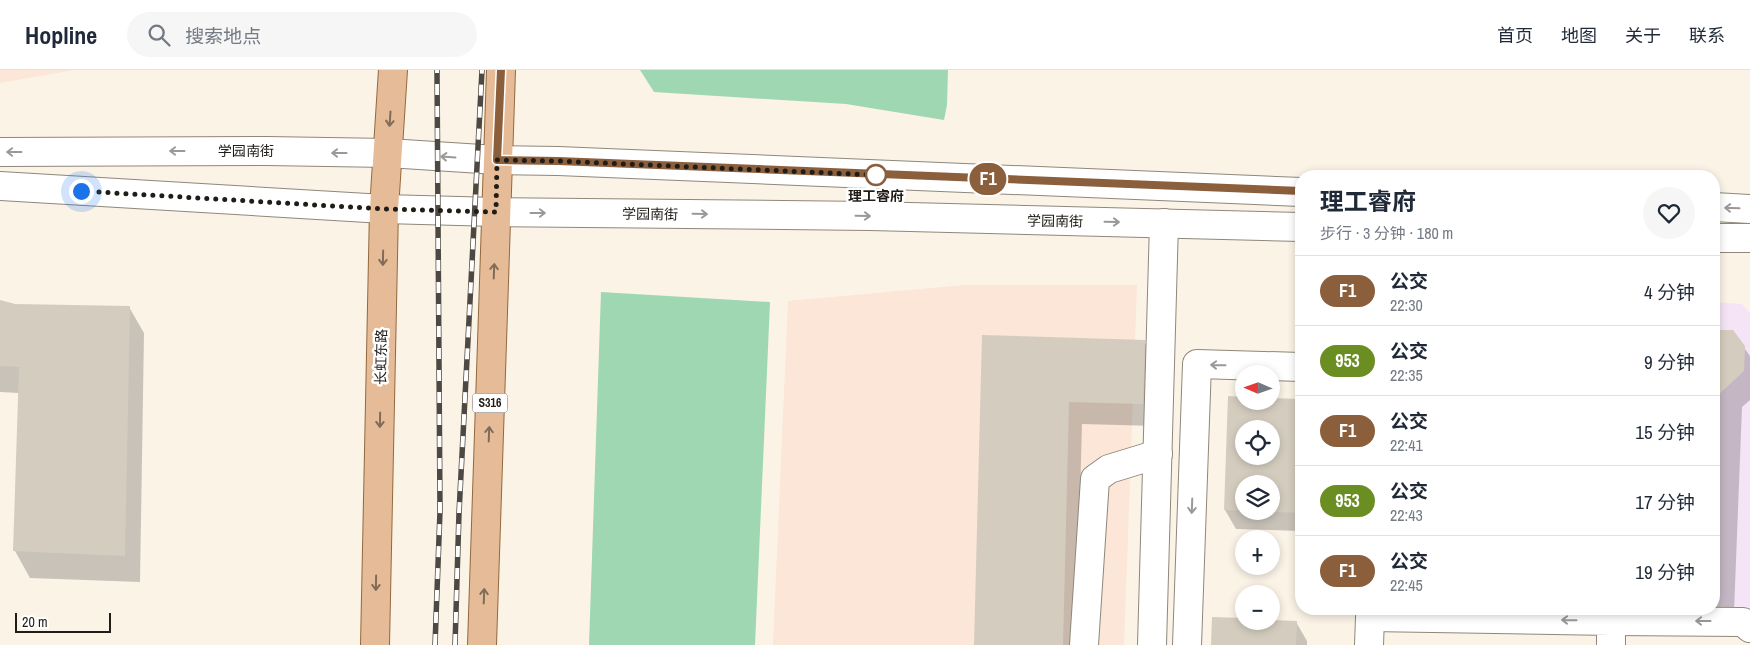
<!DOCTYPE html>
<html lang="zh">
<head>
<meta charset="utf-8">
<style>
  :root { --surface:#fff; --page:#f6f6f7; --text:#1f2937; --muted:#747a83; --line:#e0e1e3 }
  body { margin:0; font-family:"Archivo Narrow","Noto Sans SC",sans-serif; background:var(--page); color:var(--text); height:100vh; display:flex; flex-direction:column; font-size:19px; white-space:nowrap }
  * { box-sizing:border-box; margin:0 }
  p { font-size:16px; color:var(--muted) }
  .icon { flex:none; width:28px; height:28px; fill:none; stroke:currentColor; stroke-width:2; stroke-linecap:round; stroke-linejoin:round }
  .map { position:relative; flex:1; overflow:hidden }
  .side { position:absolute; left:1295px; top:100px; width:425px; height:445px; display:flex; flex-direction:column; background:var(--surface); border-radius:20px; box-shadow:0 2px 8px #0003 }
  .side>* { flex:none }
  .badge { padding:0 10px; border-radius:16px; font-size:18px; line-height:32px }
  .needle { width:32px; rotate:272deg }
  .tools { position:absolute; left:1235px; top:295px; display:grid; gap:10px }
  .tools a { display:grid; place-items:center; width:45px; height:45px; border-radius:50%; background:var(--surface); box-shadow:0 2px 8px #0003; font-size:25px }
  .scale { position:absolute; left:15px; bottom:12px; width:96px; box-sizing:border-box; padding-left:5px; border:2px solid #201d18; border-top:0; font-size:14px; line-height:18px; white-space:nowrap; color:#201d18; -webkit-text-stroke:4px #fff; paint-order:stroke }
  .you { position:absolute; width:25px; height:25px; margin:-12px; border:4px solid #fff; border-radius:50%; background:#1a73e8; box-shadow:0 0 0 8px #1a73e833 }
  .map>.badge { position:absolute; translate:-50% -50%; box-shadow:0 0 0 2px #fff }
  .round { display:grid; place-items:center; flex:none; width:52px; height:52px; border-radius:26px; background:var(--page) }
  .overview { display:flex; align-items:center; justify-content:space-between; height:85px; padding:0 25px }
  h1 { font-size:24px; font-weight:700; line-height:38px }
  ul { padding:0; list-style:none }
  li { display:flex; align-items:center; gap:15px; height:70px; padding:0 25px; border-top:1px solid var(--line) }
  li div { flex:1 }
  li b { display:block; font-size:19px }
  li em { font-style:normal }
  li .badge { min-width:55px; font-weight:700; text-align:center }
  header { display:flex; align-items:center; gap:30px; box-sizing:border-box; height:70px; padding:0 25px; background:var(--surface); border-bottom:1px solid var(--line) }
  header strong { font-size:24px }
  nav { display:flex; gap:28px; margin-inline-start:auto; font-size:18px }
  .search { width:350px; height:45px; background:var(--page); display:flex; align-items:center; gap:12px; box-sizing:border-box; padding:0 18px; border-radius:28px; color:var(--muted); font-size:19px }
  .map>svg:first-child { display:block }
  .commercial { fill:#fbe6d7 }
  .education { fill:#f5e4f6 }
  .green { fill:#9fd7b2 }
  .shadow { fill:#0003; fill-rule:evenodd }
  .building { fill:#d4cdbf; fill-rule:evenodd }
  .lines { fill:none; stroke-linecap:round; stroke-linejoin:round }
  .minor-casing { stroke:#8e877b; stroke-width:30 }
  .major-casing { stroke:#94683e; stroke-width:30 }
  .minor { stroke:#fff; stroke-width:28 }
  .major { stroke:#e5bc97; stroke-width:28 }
  .rail-casing { stroke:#4d4942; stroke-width:5.5 }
  .rail { stroke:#fff; stroke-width:4; stroke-dasharray:11; stroke-linecap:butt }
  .oneway { stroke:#826c58 }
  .oneway2 { stroke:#9b9997 }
  .line-casing { stroke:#fff; stroke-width:11 }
  .line { stroke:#8b5e3c; stroke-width:8 }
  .walk { stroke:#201d18; stroke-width:5; stroke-dasharray:0 9 }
  .stop-dot { fill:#fff; stroke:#8b5e3c; stroke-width:2.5 }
  .labels { text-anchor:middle; stroke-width:5; stroke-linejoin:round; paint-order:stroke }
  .shield { fill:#fff; stroke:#63615d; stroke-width:1 }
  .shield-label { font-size:12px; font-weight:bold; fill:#201d18 }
  .street-label { font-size:14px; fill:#201d18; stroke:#fff }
  .stop-label { font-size:14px; font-weight:bold; fill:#201d18; stroke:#fff }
</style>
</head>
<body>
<header>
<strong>Hopline</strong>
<div class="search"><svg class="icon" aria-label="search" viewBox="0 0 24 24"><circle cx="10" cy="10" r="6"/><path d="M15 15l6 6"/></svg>搜索地点</div>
<nav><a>首页</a><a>地图</a><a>关于</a><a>联系</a></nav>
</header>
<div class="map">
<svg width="1750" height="575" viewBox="0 0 1750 575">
  <rect width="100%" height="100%" fill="#fbf3e6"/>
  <g class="commercial">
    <polygon points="0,0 73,0 0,13"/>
    <polygon points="965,215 1137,215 1124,575 773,575 788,231"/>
  </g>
  <polygon class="education" points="1714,232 1742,234 1750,243 1750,537 1714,536"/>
  <g class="green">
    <polygon points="640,0 948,0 947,35 944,50 846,34 654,22"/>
    <polygon points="601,222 770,232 755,575 589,575"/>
  </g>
  <g class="shadow">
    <polygon points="0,231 14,235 129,237 144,263 140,512 30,508 15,481 19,323 0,322"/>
    <polygon points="1714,261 1732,261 1750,286 1750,330 1742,337 1734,542 1714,539"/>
    <polygon points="983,266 1144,271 1157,294 1156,356 1082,354 1076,575 975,575"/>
    <path d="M1271 329 1301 330V461L1236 459 1225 440 1244 331H1271ZM1244 359H1271V386H1244ZM1244 414H1271V441H1244Z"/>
    <polygon points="1244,551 1296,552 1307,571 1307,575 1212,575"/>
  </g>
  <g class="building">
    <polygon points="0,230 15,234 130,236 125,486 13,481 19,297 0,296"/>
    <polygon points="1714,260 1733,260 1745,276 1744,301 1714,329"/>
    <polygon points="982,265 1145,270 1143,334 1069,332 1063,575 974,575"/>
    <path d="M1228 326 1244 327V331H1271V328L1301 329V443L1253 441H1271V414H1244V441L1224 440ZM1244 359H1271V386H1244Z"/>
    <polygon points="1212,547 1244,548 1244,551 1271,551 1271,550 1297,551 1296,575 1211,575"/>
  </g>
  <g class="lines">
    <defs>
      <g id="minor">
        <polyline points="0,82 267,81 388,83 497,90 558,91 1301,122"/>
        <polyline points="0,116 384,139 496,142 870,146 1301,157"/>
        <polyline points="1714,137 1750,139"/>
        <polyline points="1714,168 1750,168"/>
        <polyline points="1611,551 1743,552 1750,558"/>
        <polyline points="1084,575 1095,409 1109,399 1158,384"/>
        <polyline points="1152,575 1164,153"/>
        <polyline points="1187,575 1197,294 1301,297"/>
        <polyline points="1369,575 1370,547 1611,551 1611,575"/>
      </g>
      <g id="major">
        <polyline points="375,575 384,139 393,0"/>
        <polyline points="482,575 501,0"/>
      </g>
    </defs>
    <use href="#minor" class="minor-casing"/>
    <use href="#major" class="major-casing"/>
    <use href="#minor" class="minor"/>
    <use href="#major" class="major"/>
    <defs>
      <g id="rail">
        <polyline points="435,575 440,441 437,0"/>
        <polyline points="455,575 459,443 482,0"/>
      </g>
    </defs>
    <use href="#rail" class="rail-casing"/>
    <use href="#rail" class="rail"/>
  </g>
  <defs><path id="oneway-shaft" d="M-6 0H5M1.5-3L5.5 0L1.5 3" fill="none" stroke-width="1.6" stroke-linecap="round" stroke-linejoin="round" transform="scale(1.25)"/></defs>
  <g class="oneway">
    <use href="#oneway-shaft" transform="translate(390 49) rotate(94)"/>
    <use href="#oneway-shaft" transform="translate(383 188) rotate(91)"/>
    <use href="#oneway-shaft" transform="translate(494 201) rotate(-88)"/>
    <use href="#oneway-shaft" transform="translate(380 350) rotate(91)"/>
    <use href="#oneway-shaft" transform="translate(489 364) rotate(-88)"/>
    <use href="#oneway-shaft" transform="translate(376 513) rotate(91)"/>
    <use href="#oneway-shaft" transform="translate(484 526) rotate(-88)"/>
  </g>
  <g class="oneway2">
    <use href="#oneway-shaft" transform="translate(177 81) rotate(180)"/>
    <use href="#oneway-shaft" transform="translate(14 82) rotate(180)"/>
    <use href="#oneway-shaft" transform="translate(339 83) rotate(-180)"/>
    <use href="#oneway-shaft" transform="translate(448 87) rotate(-176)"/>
    <use href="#oneway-shaft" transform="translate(1732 138) rotate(-178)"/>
    <use href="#oneway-shaft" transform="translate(538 143)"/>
    <use href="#oneway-shaft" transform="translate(700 144) rotate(1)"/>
    <use href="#oneway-shaft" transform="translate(863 146) rotate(1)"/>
    <use href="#oneway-shaft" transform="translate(1112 152) rotate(1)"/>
    <use href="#oneway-shaft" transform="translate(1218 295) rotate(-179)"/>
    <use href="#oneway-shaft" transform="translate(1192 436) rotate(92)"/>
    <use href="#oneway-shaft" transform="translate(1569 550) rotate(-179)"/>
    <use href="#oneway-shaft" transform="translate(1703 551) rotate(-180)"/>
  </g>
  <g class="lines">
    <defs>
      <polyline id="line" points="501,0 497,90 558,91 1301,121"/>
    </defs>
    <use href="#line" class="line-casing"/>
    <use href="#line" class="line"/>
    <polyline class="walk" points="81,121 384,139 496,142 497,90 558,91 876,105"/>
  </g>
  <circle class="stop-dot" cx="876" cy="105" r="10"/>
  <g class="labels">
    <rect class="shield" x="472.5" y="323.5" width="35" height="19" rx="4"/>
    <g class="shield-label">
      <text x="490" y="337">S316</text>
    </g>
    <g class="street-label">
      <text x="246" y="86">学园南街</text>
      <text transform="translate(650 144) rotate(1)" y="5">学园南街</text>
      <text transform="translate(1055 151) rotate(1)" y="5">学园南街</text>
      <text transform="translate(381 287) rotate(-89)" y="5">长虹东路</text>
    </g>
    <g class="stop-label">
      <text x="876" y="131">理工睿府</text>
    </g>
  </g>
</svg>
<div class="tools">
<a><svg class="needle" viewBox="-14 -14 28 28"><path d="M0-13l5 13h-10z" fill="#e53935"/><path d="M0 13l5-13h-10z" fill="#747a83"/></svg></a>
<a><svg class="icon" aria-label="locate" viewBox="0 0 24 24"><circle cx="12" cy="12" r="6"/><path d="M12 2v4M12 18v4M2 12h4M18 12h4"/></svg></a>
<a><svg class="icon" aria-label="layers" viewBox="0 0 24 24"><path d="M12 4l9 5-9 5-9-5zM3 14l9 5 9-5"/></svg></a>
<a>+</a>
<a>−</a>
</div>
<div class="scale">20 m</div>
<div class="you" style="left:81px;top:121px"></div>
<b class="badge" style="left:988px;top:109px;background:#8b5e3c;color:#fff">F1</b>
<section class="side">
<div class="overview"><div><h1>理工睿府</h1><p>步行 · 3 分钟 · 180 m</p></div><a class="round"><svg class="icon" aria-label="heart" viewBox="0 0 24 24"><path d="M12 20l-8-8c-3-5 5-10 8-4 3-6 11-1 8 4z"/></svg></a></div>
<ul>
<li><span class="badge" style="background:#8b5e3c;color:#fff">F1</span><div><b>公交</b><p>22:30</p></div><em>4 分钟</em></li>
<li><span class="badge" style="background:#6b8e23;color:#fff">953</span><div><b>公交</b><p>22:35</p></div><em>9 分钟</em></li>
<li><span class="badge" style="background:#8b5e3c;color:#fff">F1</span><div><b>公交</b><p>22:41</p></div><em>15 分钟</em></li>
<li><span class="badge" style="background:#6b8e23;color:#fff">953</span><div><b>公交</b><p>22:43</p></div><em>17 分钟</em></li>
<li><span class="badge" style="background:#8b5e3c;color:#fff">F1</span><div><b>公交</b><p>22:45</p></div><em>19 分钟</em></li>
</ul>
</section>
</div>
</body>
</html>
